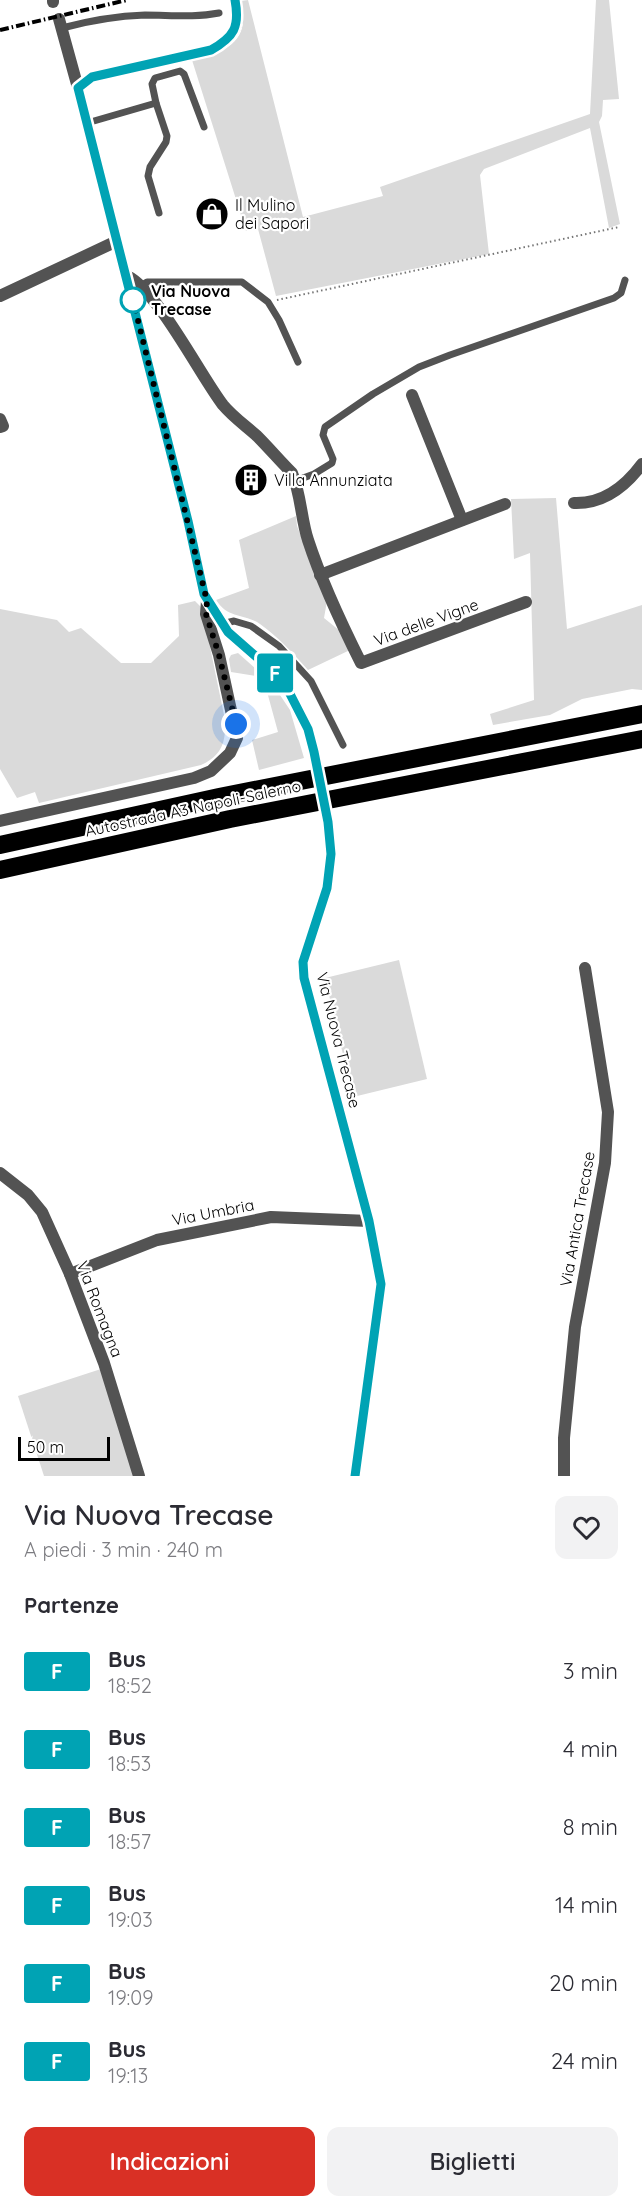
<!DOCTYPE html>
<html lang="it">
<head>
<meta charset="utf-8">
<style>
  :root { --surface:#fff; --page:#f2f2f3; --text:#2b2b33; --muted:#7c7c81; --accent:#d93025 }
  body { margin:0; font-family:Quicksand,sans-serif; background:var(--page); color:var(--text); height:100vh; display:flex; flex-direction:column; font-size:22px; white-space:nowrap }
  * { box-sizing:border-box; margin:0 }
  p { font-size:20px; color:var(--muted) }
  .icon { flex:none; width:33px; height:33px; fill:none; stroke:currentColor; stroke-width:2; stroke-linecap:round; stroke-linejoin:round }
  .map { position:relative; height:1476px; overflow:hidden }
  .sheet { display:flex; flex-direction:column; background:var(--surface); flex:1 }
  .sheet>* { flex:none }
  .badge { padding:0 12px; border-radius:4px; font-size:21px; line-height:39px }
  .scale { position:absolute; left:18px; bottom:15px; width:92px; box-sizing:border-box; padding-left:6px; border:3px solid #000; border-top:0; font-size:16px; line-height:21px; white-space:nowrap; color:#000; -webkit-text-stroke:4px #fff; paint-order:stroke }
  .you { position:absolute; width:30px; height:30px; margin:-15px; border:4px solid #fff; border-radius:50%; background:#1a73e8; box-shadow:0 0 0 9px #1a73e833 }
  .map>.badge { position:absolute; translate:-50% -50%; box-shadow:0 0 0 3px #fff }
  h2 { padding:0 24px; font-size:22px; line-height:54px }
  .round { display:grid; place-items:center; flex:none; width:63px; height:63px; border-radius:12px; background:var(--page) }
  .overview { display:flex; align-items:center; justify-content:space-between; height:102px; padding:0 24px }
  h1 { font-size:28px; font-weight:600; line-height:45px }
  .button { display:flex; gap:12px; margin-top:auto; padding:12px 24px }
  .button a { flex:1; height:69px; border-radius:12px; background:var(--accent); color:#fff; font-size:24px; font-weight:600; line-height:69px; text-align:center }
  .button a+a { background:var(--page); color:var(--text) }
  ul { padding:0; list-style:none }
  li { display:flex; align-items:center; gap:18px; height:78px; padding:0 24px }
  li div { flex:1 }
  li b { display:block; font-size:22px }
  li em { font-style:normal }
  li .badge { min-width:66px; font-weight:700; text-align:center }
  .map>svg:first-child { display:block }
  .green { fill:#dadada }
  .lines { fill:none; stroke-linecap:round; stroke-linejoin:round }
  .path { stroke:#757575; stroke-width:2; stroke-dasharray:1.5 3; stroke-linecap:butt }
  .lane { stroke:#535353; stroke-width:7 }
  .street { stroke:#535353; stroke-width:12 }
  .secondary { stroke:#202020; stroke-width:12 }
  .highway { stroke:#000; stroke-width:18 }
  .rail { stroke:#000; stroke-width:4; stroke-dasharray:9 3 1.5 3; stroke-linecap:butt }
  .line-casing { stroke:#fff; stroke-width:14 }
  .line { stroke:#00a3b4; stroke-width:9 }
  .walk { stroke:#000; stroke-width:6; stroke-dasharray:0 10.8 }
  .stop-dot { fill:#fff; stroke:#00a3b4; stroke-width:3 }
  .labels { text-anchor:middle; stroke-width:4.5; stroke-linejoin:round; paint-order:stroke }
  .poi-label { font-size:16px; fill:#000; stroke:#fff; text-anchor:start }
  .stop-label { font-size:16px; font-weight:bold; fill:#000; stroke:#fff; text-anchor:start }
  .street-label { font-size:16px; fill:#000; stroke:#fff }
</style>
</head>
<body>
<div class="map">
<svg width="642" height="1476" viewBox="0 0 642 1476">
  <rect width="100%" height="100%" fill="#fff"/>
  <g class="green">
    <path d="M248 0 303 217 383 196 380 187 590 114 596 0H609L619 99 603 100 602 116 599 122 620 224 609 228 590 128 484 169 480 175 489 254 276 296 258 229 246 231 192 60C226 51 251 43 241 1Z"/>
    <polygon points="556,498 567,629 642,605 642,690 632,689 582,699 550,715 493,725 490,714 534,700 530,553 514,559 511,499"/>
    <path d="M296 516 297 526 327 601 324 618 340 631 350 650 308 670C293 653 278 637 260 624 244 613 228 619 216 600L249 588 239 540Z"/>
    <path d="M195 601 202 608 224 715C227 738 224 755 201 765L39 803 35 792 17 798 0 769V609L57 620 69 632 81 628 121 663H151L179 636 178 605Z"/>
    <polygon points="238,653 272,683 290,710 304,758 259,770 252,740 278,732 263,677 231,672 229,659 231,655"/>
    <polygon points="399,960 427,1079 353,1097 325,978"/>
    <polygon points="101,1369 135,1476 44,1476 18,1396"/>
  </g>
  <g class="lines">
    <polyline class="path" points="277,300 619,227"/>
    <g class="lane">
      <path d="M62 28C88 21 117 16 145 15 170 15 194 18 219 13"/>
      <polyline points="156,103 152,84 155,78 180,71 184,74 204,127"/>
      <polyline points="87,123 156,103 167,136 166,142 150,167 148,176 159,213"/>
      <polyline points="140,286 147,282 242,282 268,302 279,320 298,362"/>
      <polyline points="295,481 314,474 332,463 333,459 323,435 325,427 373,394 419,367 450,355 614,298 621,293 625,280"/>
      <polyline points="222,624 234,621 251,626 279,646 311,681 343,745"/>
    </g>
    <g class="street">
      <polyline points="53,0 53,2"/>
      <polyline points="59,19 78,88"/>
      <path d="M127 276C158 291 200 375 223 405 233 417 246 426 257 436 269 448 280 461 292 473 301 494 301 519 308 540 322 583 341 623 361 663L526 602"/>
      <polyline points="0,296 117,241"/>
      <polyline points="412,395 462,520"/>
      <polyline points="0,419 3,426 0,427"/>
      <path d="M574 503C603 504 625 487 642 464"/>
      <polyline points="320,575 505,504"/>
      <polyline points="0,821 194,778 211,771 230,753 237,738 219,655 206,614 207,601"/>
      <polyline points="0,1173 28,1195 42,1212 70,1274 104,1363 139,1476"/>
      <polyline points="70,1274 157,1240 271,1217 369,1221"/>
      <polyline points="564,1476 564,1438 575,1327 605,1163 608,1112 585,968"/>
    </g>
    <path class="secondary" d="M235 2C241 28 233 37 211 50L92 77 78 88 188 521 204 594 228 632 275 673 289 692 308 729 314 752 328 822 331 854 327 888 303 962 304 978 369 1221 381 1284 355 1476"/>
    <g class="highway">
      <polyline points="0,845 219,797 642,714"/>
      <polyline points="0,870 230,819 642,739"/>
    </g>
    <polyline class="rail" points="0,30 127,0"/>
  </g>
  <g class="lines">
    <defs>
      <path id="line" d="M235 0C240 27 234 37 211 50L92 77 78 88 188 521 204 594 228 632 275 673 289 692 308 729 314 752 328 822 331 854 327 888 303 962 304 978 369 1221 381 1284 355 1476"/>
    </defs>
    <use href="#line" class="line-casing"/>
    <use href="#line" class="line"/>
    <polyline class="walk" points="133,300 207,601 206,614 219,655 236,724"/>
  </g>
  <defs>
    <symbol id="shop-disc" viewBox="-11 -11 22 22"><circle r="9.5" fill="#000" stroke="#fff"/><path d="M-5-2.5h2.3a2.7 3.5 0 0 1 5.4 0H5L5.5 6h-11ZM-1.5-2.5h3a1.5 2.3 0 0 0-3 0Z" fill="#fff"/></symbol>
    <symbol id="building-disc" viewBox="-11 -11 22 22"><circle r="9.5" fill="#000" stroke="#fff"/><path d="M-4-6H4V6H1V3H-1V6H-4ZM-2.5-4.3h1.7v1.8h-1.7ZM.8-4.3h1.7v1.8H.8ZM-2.5-1h1.7V.8h-1.7ZM.8-1h1.7V.8H.8Z" fill="#fff"/></symbol>
  </defs>
  <g fill-rule="evenodd">
    <use href="#shop-disc" x="193" y="195" width="38" height="38"/>
    <use href="#building-disc" x="232" y="461" width="38" height="38"/>
  </g>
  <circle class="stop-dot" cx="133" cy="300" r="12"/>
  <g class="labels">
    <g class="poi-label">
      <text x="235" y="211">Il Mulino<tspan x="235" dy="18">dei Sapori</tspan></text>
      <text x="274" y="486">Villa Annunziata</text>
    </g>
    <g class="stop-label">
      <text x="151" y="297">Via Nuova<tspan x="151" dy="18">Trecase</tspan></text>
    </g>
    <g class="street-label">
      <text transform="translate(426 622) rotate(-20)" y="6">Via delle Vigne</text>
      <text transform="translate(193 808) rotate(-12)" y="6">Autostrada A3 Napoli-Salerno</text>
      <text transform="translate(339 1040) rotate(76)" y="6">Via Nuova Trecase</text>
      <text transform="translate(213 1212) rotate(-11)" y="6">Via Umbria</text>
      <text transform="translate(577 1219) rotate(-80)" y="6">Via Antica Trecase</text>
      <text transform="translate(100 1309) rotate(69)" y="6">Via Romagna</text>
    </g>
  </g>
</svg>
<div class="scale">50 m</div>
<div class="you" style="left:236px;top:724px"></div>
<b class="badge" style="left:275px;top:673px;background:#00a3b4;color:#fff">F</b>
</div>
<section class="sheet">
<div class="overview"><div><h1>Via Nuova Trecase</h1><p>A piedi · 3 min · 240 m</p></div><a class="round"><svg class="icon" aria-label="heart" viewBox="0 0 24 24"><path d="M12 20l-8-8c-3-5 5-10 8-4 3-6 11-1 8 4z"/></svg></a></div>
<h2>Partenze</h2>
<ul>
<li><span class="badge" style="background:#00a3b4;color:#fff">F</span><div><b>Bus</b><p>18:52</p></div><em>3 min</em></li>
<li><span class="badge" style="background:#00a3b4;color:#fff">F</span><div><b>Bus</b><p>18:53</p></div><em>4 min</em></li>
<li><span class="badge" style="background:#00a3b4;color:#fff">F</span><div><b>Bus</b><p>18:57</p></div><em>8 min</em></li>
<li><span class="badge" style="background:#00a3b4;color:#fff">F</span><div><b>Bus</b><p>19:03</p></div><em>14 min</em></li>
<li><span class="badge" style="background:#00a3b4;color:#fff">F</span><div><b>Bus</b><p>19:09</p></div><em>20 min</em></li>
<li><span class="badge" style="background:#00a3b4;color:#fff">F</span><div><b>Bus</b><p>19:13</p></div><em>24 min</em></li>
</ul>
<div class="button"><a>Indicazioni</a><a>Biglietti</a></div>
</section>
</body>
</html>
